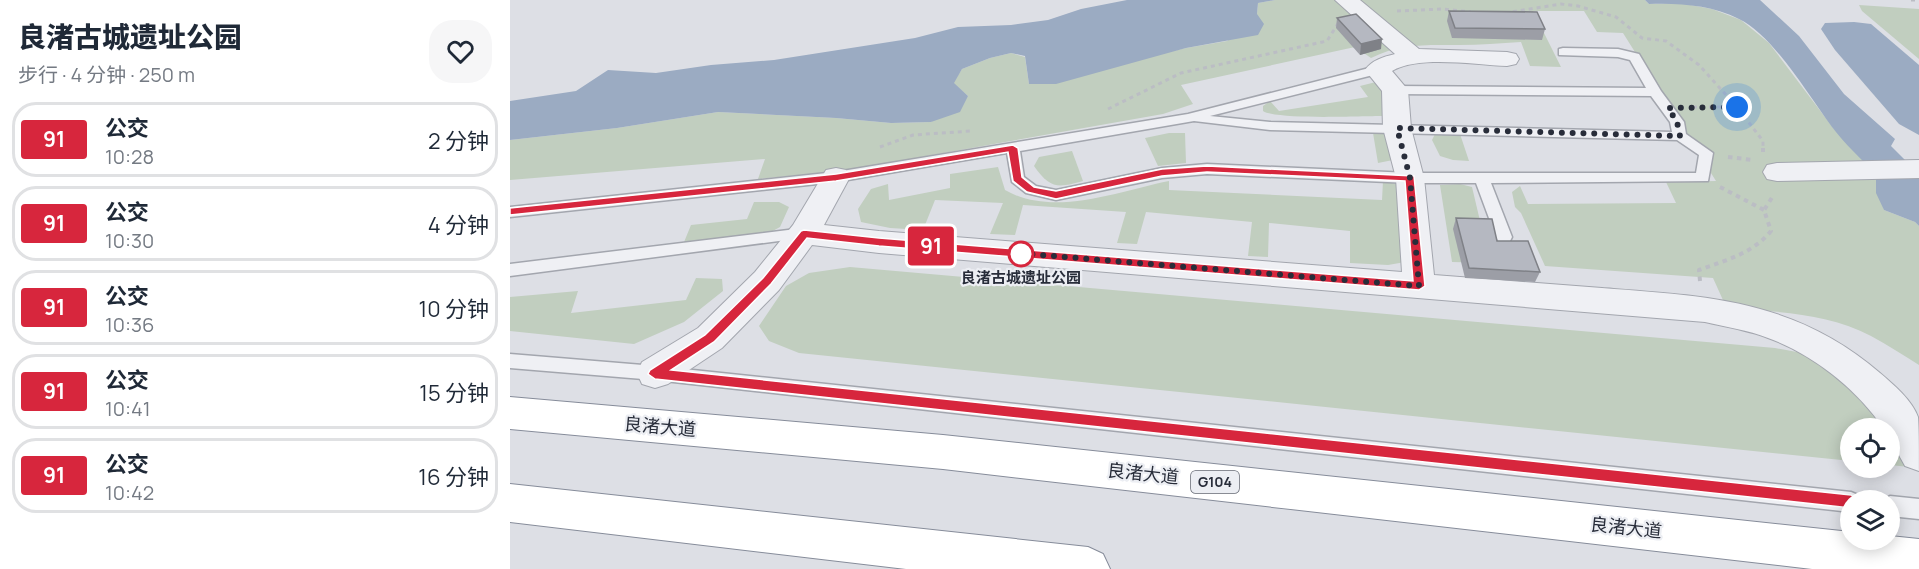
<!DOCTYPE html>
<html lang="zh">
<head>
<meta charset="utf-8">
<style>
  :root { --surface:#fff; --page:#f6f6f7; --text:#1f2937; --muted:#747a83; --line:#e0e1e3 }
  body { margin:0; font-family:Manrope,"Noto Sans SC",sans-serif; background:var(--page); color:var(--text); height:100vh; display:flex; flex-direction:column; font-size:22px; white-space:nowrap }
  * { box-sizing:border-box; margin:0 }
  p { font-size:20px; color:var(--muted) }
  .icon { flex:none; width:33px; height:33px; fill:none; stroke:currentColor; stroke-width:2; stroke-linecap:round; stroke-linejoin:round }
  .map { position:relative; flex:1; overflow:hidden }
  .panel { display:flex; flex-direction:column; background:var(--surface); width:510px }
  .panel>* { flex:none }
  .badge { padding:0 12px; border-radius:4px; font-size:21px; line-height:39px }
  .buttons { position:absolute; left:1330px; top:418px; display:grid; gap:12px }
  .buttons a { display:grid; place-items:center; width:60px; height:60px; border-radius:50%; background:var(--surface); box-shadow:0 3px 15px #0003; font-size:30px }
  .you { position:absolute; width:30px; height:30px; margin:-15px; border:4px solid #fff; border-radius:50%; background:#1a73e8; box-shadow:0 0 0 9px #1a73e833 }
  .map>.badge { position:absolute; translate:-50% -50%; box-shadow:0 0 0 3px #fff }
  .round { display:grid; place-items:center; flex:none; width:63px; height:63px; border-radius:24px; background:var(--page) }
  .head { display:flex; align-items:center; justify-content:space-between; height:102px; padding:0 18px }
  h1 { font-size:28px; font-weight:800; line-height:45px }
  ul { padding:0; list-style:none }
  li { display:flex; align-items:center; gap:18px; height:75px; margin:0 12px 9px; padding:0 6px; border:3px solid var(--line); border-radius:24px }
  li div { flex:1 }
  li b { display:block; font-size:22px }
  li em { font-style:normal }
  li .badge { min-width:66px; font-weight:700; text-align:center }
  main { display:flex; flex:1; min-height:0 }
  .map>svg:first-child { display:block }
  .green { fill:#c1cebf }
  .water { fill:#9babc2 }
  .lines { fill:none; stroke-linecap:round; stroke-linejoin:round }
  .service-casing { stroke:#a3a6ae; stroke-width:3 }
  .minor-casing { stroke:#a3a6ae; stroke-width:2 }
  .trunk-casing { stroke:#868c9a; stroke-width:2 }
  .path-far1 { stroke:#bbbdc4; stroke-width:3; stroke-dasharray:4 4; stroke-linecap:butt }
  .path { stroke:#bbbdc4; stroke-width:4; stroke-dasharray:4.5 4.5; stroke-linecap:butt }
  .service { fill:#eff0f4; fill-rule:evenodd }
  .minor { fill:#eff0f4; fill-rule:evenodd }
  .trunk { fill:#fff; fill-rule:evenodd }
  .wall { fill:#9c9ea6 }
  .shaded-wall { fill:#7f8187 }
  .building { fill:#b5b8c1; stroke:#7f8187; stroke-width:1.5 }
  .line { fill:#d7263d; stroke:#fff; stroke-width:1.5 }
  .walk { stroke:#282d3a; stroke-width:6; stroke-dasharray:0 10.8 }
  .stop-dot { fill:#fff; stroke:#d7263d; stroke-width:3 }
  .labels { text-anchor:middle; stroke-width:4.5; stroke-linejoin:round; paint-order:stroke }
  .shield { fill:#eceef3; stroke:#636772; stroke-width:1.5 }
  .shield-label { font-size:14px; font-weight:bold; fill:#282d3a }
  .stop-label { font-size:15px; font-weight:bold; fill:#282d3a; stroke:#eceef3 }
  .near-street-label { font-size:18px; fill:#282d3a; stroke:#eceef3 }
</style>
</head>
<body>
<main>
<section class="panel">
<div class="head"><div><h1>良渚古城遗址公园</h1><p>步行 · 4 分钟 · 250 m</p></div><a class="round"><svg class="icon" aria-label="heart" viewBox="0 0 24 24"><path d="M12 20l-8-8c-3-5 5-10 8-4 3-6 11-1 8 4z"/></svg></a></div>
<ul>
<li><span class="badge" style="background:#d7263d;color:#fff">91</span><div><b>公交</b><p>10:28</p></div><em>2 分钟</em></li>
<li><span class="badge" style="background:#d7263d;color:#fff">91</span><div><b>公交</b><p>10:30</p></div><em>4 分钟</em></li>
<li><span class="badge" style="background:#d7263d;color:#fff">91</span><div><b>公交</b><p>10:36</p></div><em>10 分钟</em></li>
<li><span class="badge" style="background:#d7263d;color:#fff">91</span><div><b>公交</b><p>10:41</p></div><em>15 分钟</em></li>
<li><span class="badge" style="background:#d7263d;color:#fff">91</span><div><b>公交</b><p>10:42</p></div><em>16 分钟</em></li>
</ul>
</section>
<div class="map">
<svg width="1409" height="569" viewBox="0 0 1409 569">
  <rect width="100%" height="100%" fill="#dddfe5"/>
  <g class="green">
    <path d="M765 0H1135L1139 4 1170 3 1202 9 1231 20 1259 43 1324 129 1366 174 1374 210 1405 222 1409 226V365C1393 355 1378 345 1361 336 1317 313 1266 311 1217 309L1203 278 1035 266 1011 213 1005 207 1002 192 1010 186 1018 204 1166 203 1156 182 1206 181 1113 33 1087 32 1074 11H1023L1051 67 1020 66 1011 42C990 43 970 45 949 45 918 45 890 43 861 58L845 47 671 85 683 104 653 114 332 171 248 179 255 159 0 180V140L107 128 208 112 326 118 381 123 421 122 458 96 443 83 452 69 480 58 501 53 515 57 519 84 676 48 717 41 747 14 748 3Z"/>
    <polygon points="1349,5 1409,9 1409,59 1352,11"/>
    <path d="M866 82 875 87 880 113 872 116C851 116 766 120 753 111V106L760 101 769 111 858 97 850 86Z"/>
    <polygon points="659,133 675,133 676,163 648,166 635,138"/>
    <polygon points="863,133 877,134 883,160 868,163"/>
    <polygon points="925,134 950,134 959,161 943,160 930,156 922,140"/>
    <path d="M562 151 573 181C548 188 540 189 524 166L529 157Z"/>
    <path d="M488 167 495 190C543 218 609 191 659 181V190L872 200 873 181 886 184 898 194 901 261 878 265 840 263V231L759 223 758 257 738 256 742 222 636 212 627 244 607 243 616 212 513 205 505 235 480 234 493 203 425 200 413 230 380 228 351 222 348 209 361 189 378 184 379 200 440 188V174Z"/>
    <polygon points="950,184 962,187 980,263 942,262 930,185"/>
    <polygon points="244,202 269,202 279,207 270,227 252,237 172,247 181,225 237,219"/>
    <polygon points="340,267 1265,348 1314,357 1384,396 1409,419 1409,468 1380,465 1380,429 1341,429 1341,461 289,353 259,341 249,326 276,286 299,273"/>
    <polygon points="186,278 212,279 213,291 174,322 124,344 0,331 0,297 68,291 61,313 176,300"/>
  </g>
  <g class="water">
    <polygon points="617,0 765,0 748,3 747,14 754,24 748,35 676,48 546,84 519,84 515,56 501,53 480,58 452,69 444,83 458,96 450,112 421,122 381,123 326,118 208,112 107,128 0,140 0,101 66,91 98,70 146,73 201,65 264,60 405,38 448,27 501,25 538,20 571,9"/>
    <path d="M1135 0H1250L1289 36 1334 94 1385 139 1381 146 1409 174V226L1405 222 1374 210 1366 193V174C1351 159 1335 144 1322 127 1298 95 1264 36 1229 19 1201 5 1170 3 1139 4Z"/>
    <polygon points="1344,22 1361,24 1409,65 1409,135 1389,124 1325,50 1311,29 1315,23"/>
  </g>
  <g class="lines">
    <defs>
      <g id="service">
        <path d="M1053 48 1108 49 1129 54 1151 91 1174 122 1176 134 1203 153 1198 181 981 183 1002 237 1000 241H988L986 237 966 183H900L697 174 652 178 546 200 516 193 502 182 497 153 326 182 0 217V207L326 172 678 114 867 66 873 70 871 73 700 116 760 122 1162 132 1160 122 1141 96 885 94 879 90 885 86 1136 88 1120 60 1108 57 1049 55V49ZM684 121 760 130 1167 140 1189 155 1186 173H900L697 164 652 168 546 190 526 186 514 177 510 151Z"/>
        <polygon points="294,228 299,229 302,233 299,237 0,276 0,264"/>
        <polygon points="0,354 145,366 1341,492 1348,495 1351,501 1341,501 1341,512 145,380 0,368"/>
        <polygon points="1380,496 1409,499 1409,519 1380,516 1380,501 1372,501"/>
      </g>
      <g id="minor">
        <path d="M825 0H850L909 49 997 52 1006 54 1009 59 1006 64 997 66C966 65 909 55 882 71L898 90 901 128 914 178 924 275C980 279 1036 284 1092 288 1198 296 1286 300 1370 373 1383 384 1402 400 1408 417 1409 428 1409 458 1409 471L1395 466 1380 439V429H1374C1348 390 1303 354 1258 338 1238 330 1216 327 1195 322L369 253 302 245 269 290 212 348 158 384 145 388 132 384 127 373 132 362 188 328 245 272 283 225 316 170 326 168 336 170 340 177 314 225 369 231 892 272 886 178 873 128 872 91 855 70C862 60 873 57 885 54Z"/>
        <polygon points="1409,160 1409,178 1267,181 1257,179 1253,172 1257,165 1267,163"/>
      </g>
      <g id="trunk">
        <polygon points="0,397 433,435 1341,532 1341,540 1380,540 1380,536 1409,539 1409,569 1302,569 433,469 0,429"/>
        <polygon points="0,484 578,547 593,554 600,569 396,569 0,522"/>
      </g>
    </defs>
    <use href="#service" class="service-casing"/>
    <use href="#minor" class="minor-casing"/>
    <use href="#trunk" class="trunk-casing"/>
    <g class="path-far1">
      <polyline points="1401,0 1409,0"/>
      <polyline points="887,11 933,9 961,12"/>
      <polyline points="995,13 1051,4 1068,6 1106,17 1132,38 1156,41 1189,65 1227,107 1253,141 1253,150"/>
      <polyline points="1183,107 1226,107"/>
      <polyline points="598,109 671,73 817,41 829,22"/>
      <polyline points="370,147 403,135 461,131"/>
    </g>
    <g class="path">
      <polyline points="1253,148 1253,152"/>
      <polyline points="1218,157 1243,160"/>
      <polyline points="1210,187 1254,210"/>
      <path d="M1190 281 1189 270C1216 260 1242 254 1261 231L1254 210 1263 196"/>
    </g>
    <use href="#service" class="service"/>
    <use href="#minor" class="minor"/>
    <use href="#trunk" class="trunk"/>
  </g>
  <g class="wall">
    <polygon points="939,11 1035,29 1032,40 942,38 937,21"/>
    <polygon points="827,18 871,49 850,55 826,28"/>
    <polygon points="946,218 987,241 1030,272 1025,282 955,278 943,229"/>
  </g>
  <polygon class="shaded-wall" points="872,39 871,49 850,55 851,44"/>
  <g class="building">
    <polygon points="939,11 1027,12 1035,29 945,28"/>
    <polygon points="846,14 872,39 851,44 827,18"/>
    <polygon points="946,218 982,219 987,241 1018,241 1030,272 959,268"/>
  </g>
  <polygon class="line" points="503,145 508,148 512,177 524,187 546,191 652,169 697,166 904,176 915,286 909,290 369,246 297,238 261,284 204,342 161,370 1341,495 1346,497 1348,502 1346,506 1341,508 145,379 138,374 140,370 195,335 253,278 291,231 294,230 369,238 903,281 895,181 697,172 652,176 546,199 517,192 503,181 498,152 326,181 0,215 0,208 326,174"/>
  <g class="lines">
    <polyline class="walk" points="511,254 506,253 909,286 900,178 887,128 1170,136 1167,122 1158,108 1227,107"/>
  </g>
  <circle class="stop-dot" cx="511" cy="254" r="12"/>
  <g class="labels">
    <rect class="shield" x="681" y="471" width="48" height="22" rx="4.5"/>
    <g class="shield-label">
      <text x="705" y="487">G104</text>
    </g>
    <g class="stop-label">
      <text x="511" y="283">良渚古城遗址公园</text>
    </g>
    <g class="near-street-label">
      <text transform="translate(150 427) rotate(5)" y="6">良渚大道</text>
      <text transform="translate(633 474) rotate(6)" y="6">良渚大道</text>
      <text transform="translate(1116 528) rotate(6)" y="6">良渚大道</text>
    </g>
  </g>
</svg>
<div class="buttons">
<a><svg class="icon" aria-label="locate" viewBox="0 0 24 24"><circle cx="12" cy="12" r="6"/><path d="M12 2v4M12 18v4M2 12h4M18 12h4"/></svg></a>
<a><svg class="icon" aria-label="layers" viewBox="0 0 24 24"><path d="M12 4l9 5-9 5-9-5zM3 14l9 5 9-5"/></svg></a>
</div>
<div class="you" style="left:1227px;top:107px"></div>
<b class="badge" style="left:421px;top:246px;background:#d7263d;color:#fff">91</b>
</div>
</main>
</body>
</html>
